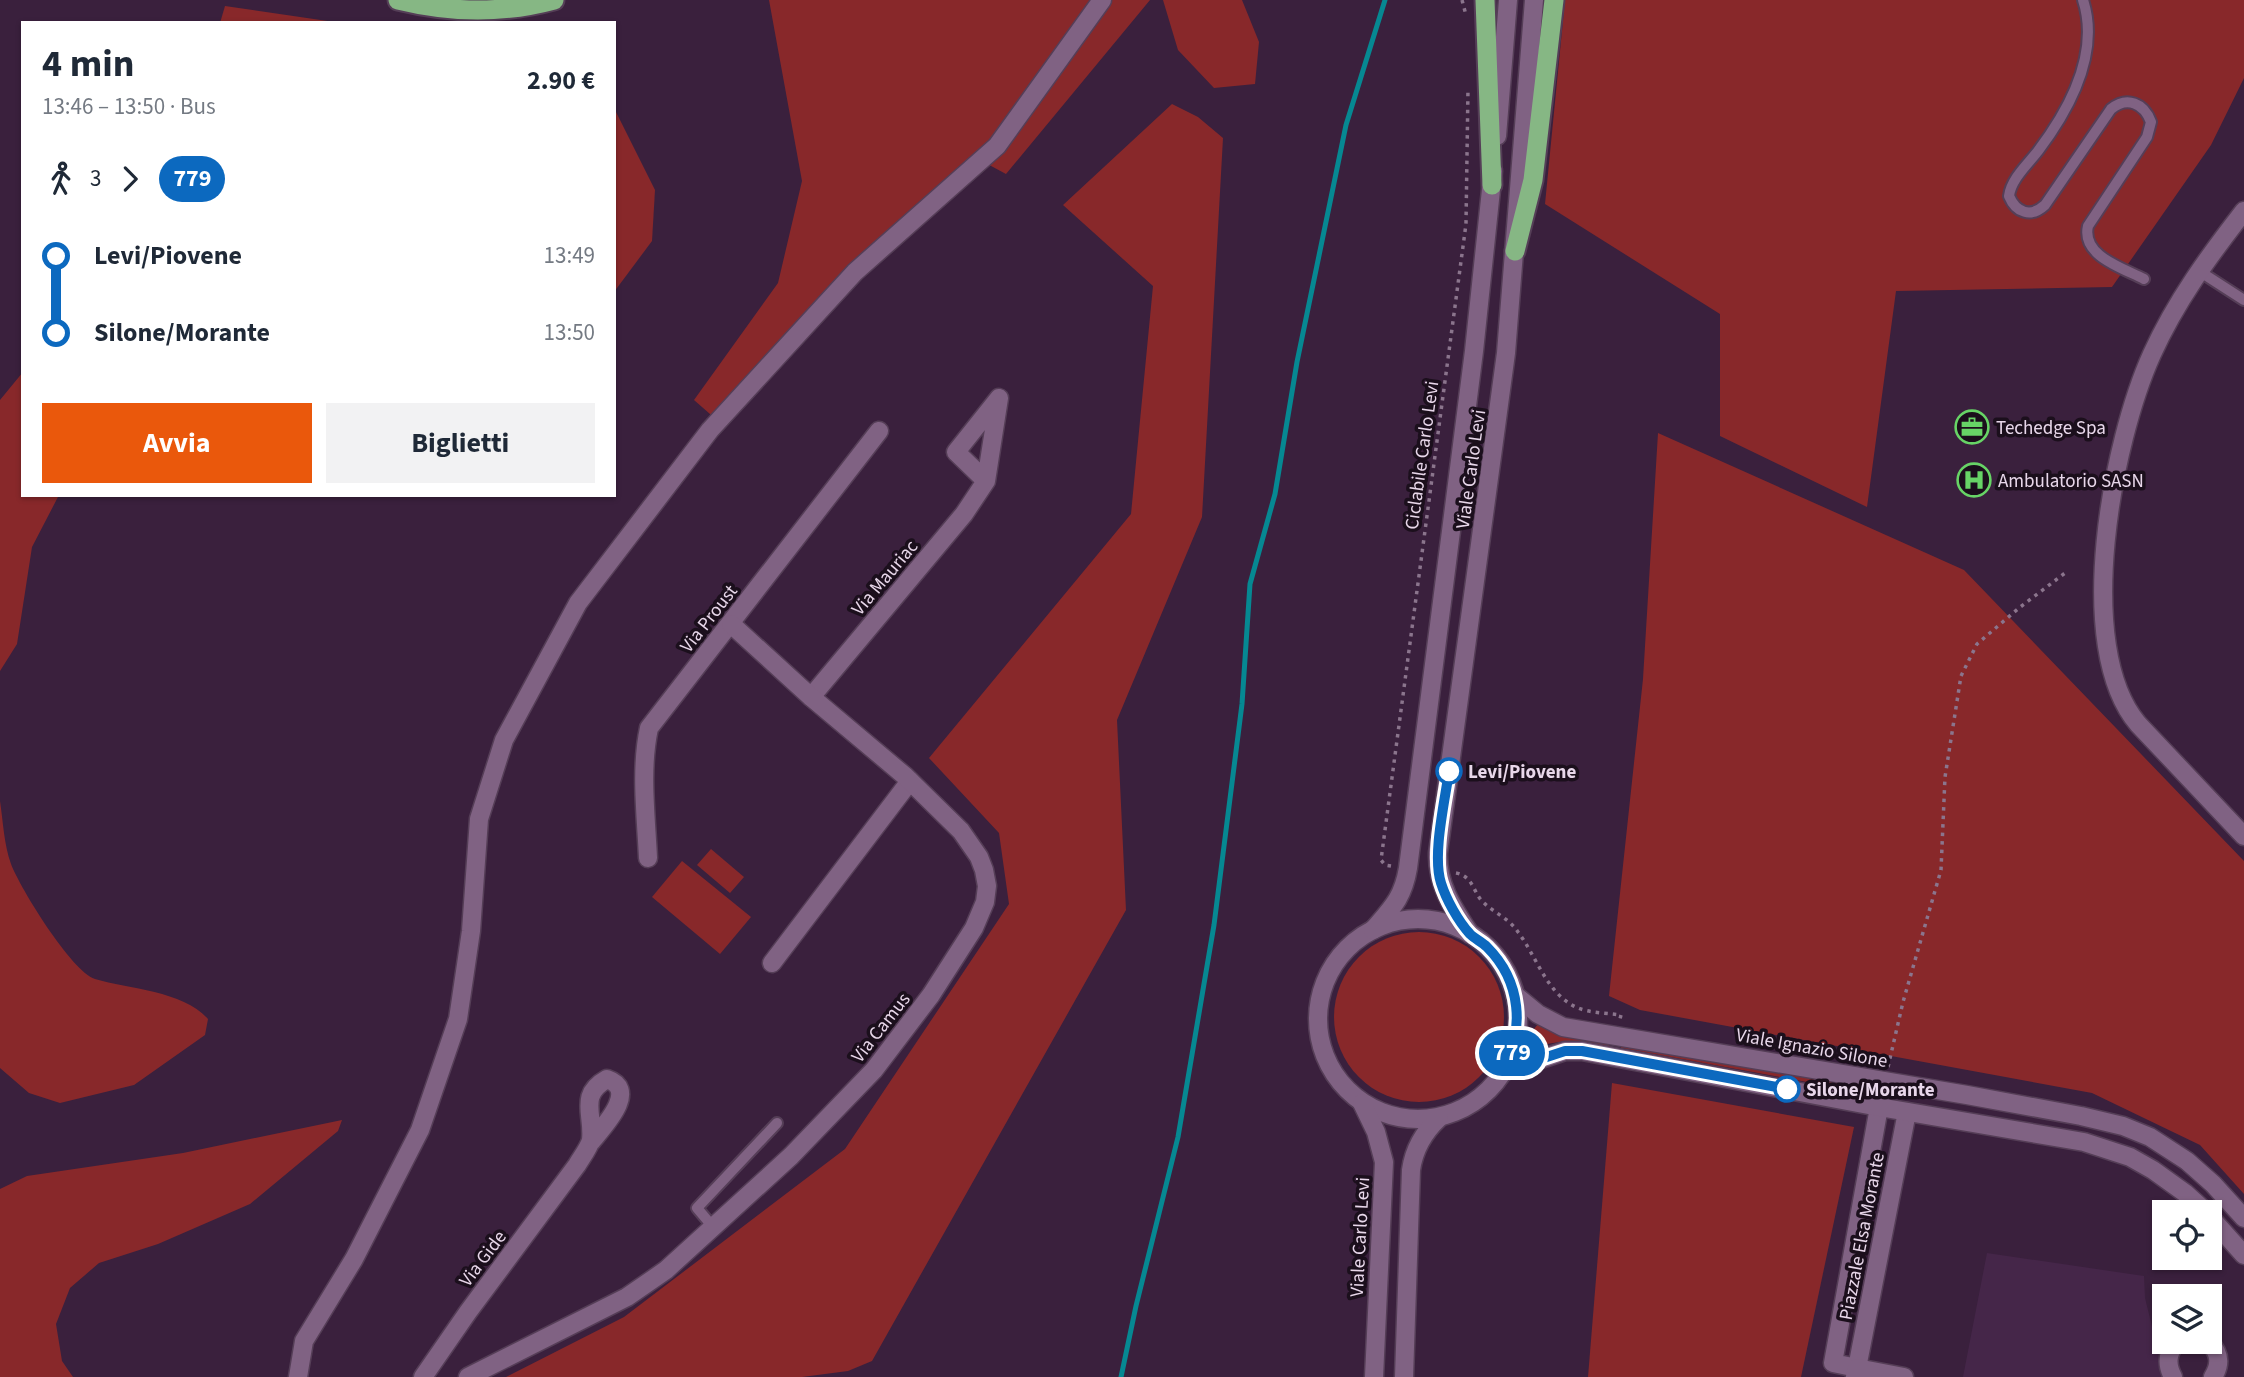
<!DOCTYPE html>
<html lang="it">
<head>
<meta charset="utf-8">
<style>
  :root { --surface:#fff; --page:#f2f2f3; --text:#1f2937; --muted:#747a83; --accent:#ea580c }
  body { margin:0; font-family:"Source Sans 3",sans-serif; background:var(--page); color:var(--text); height:100vh; display:flex; flex-direction:column; font-size:26px; white-space:nowrap }
  * { box-sizing:border-box; margin:0 }
  p { font-size:23px; color:var(--muted) }
  .icon { flex:none; width:38px; height:38px; fill:none; stroke:currentColor; stroke-width:2; stroke-linecap:round; stroke-linejoin:round }
  .map { position:relative; flex:1; overflow:hidden }
  .panel { position:absolute; left:21px; top:21px; width:595px; height:476px; display:flex; flex-direction:column; background:var(--surface); border-radius:0px; box-shadow:0 2px 5px #0004 }
  .panel>* { flex:none }
  .badge { padding:0 14px; border-radius:23px; font-size:24px; line-height:46px }
  .tools { position:absolute; left:2152px; top:1200px; display:grid; gap:14px }
  .tools a { display:grid; place-items:center; width:70px; height:70px; border-radius:0px; background:var(--surface); box-shadow:0 2px 5px #0004; font-size:35px }
  .map>.badge { position:absolute; translate:-50% -50%; box-shadow:0 0 0 4px #fff }
  .legs { display:flex; align-items:center; gap:10px; height:77px; padding:0 21px; font-size:23px }
  .legs p { margin-inline-start:auto }
  .headline { display:flex; align-items:center; justify-content:space-between; height:119px; padding:0 21px }
  h1 { font-size:38px; font-weight:700; line-height:52px }
  .button { display:flex; gap:14px; margin-top:auto; padding:14px 21px }
  .button a { flex:1; height:80px; border-radius:0px; background:var(--accent); color:#fff; font-size:28px; font-weight:700; line-height:80px; text-align:center }
  .button a+a { background:var(--page); color:var(--text) }
  ul { padding:0 21px; list-style:none }
  li { display:flex; align-items:center; gap:24px; height:77px; font-size:26px }
  li i { display:grid; place-items:center; width:10px; height:100%; margin:0 9px; background:currentColor }
  li i::after { content:''; width:18px; height:18px; margin:-9px; border:5px solid; border-radius:50%; background:var(--surface) }
  li p { margin-inline-start:auto }
  li:first-child i { background:linear-gradient(#0000 50%,currentColor 0) }
  li:last-child i { background:linear-gradient(currentColor 50%,#0000 0) }
  .map>svg:first-child { display:block }
  .built { fill:#452649 }
  .green { fill:#88282a }
  .lines { fill:none; stroke-linecap:round; stroke-linejoin:round }
  .stream { stroke:#068892; stroke-width:5 }
  .service-casing { stroke:#553e57; stroke-width:14 }
  .minor-casing { stroke:#553e57; stroke-width:21 }
  .tertiary-casing { stroke:#553e57; stroke-width:21 }
  .trunk-casing { stroke:#553e57; stroke-width:23 }
  .path { stroke:#8b758d; stroke-width:3.5; stroke-dasharray:3.5 5; stroke-linecap:butt }
  .service { stroke:#806283; stroke-width:10 }
  .minor { stroke:#806283; stroke-width:18 }
  .tertiary { stroke:#806283; stroke-width:18 }
  .trunk { stroke:#86b784; stroke-width:19 }
  .line-1-casing { stroke:#fff; stroke-width:16 }
  .line-1 { stroke:#0c69bf; stroke-width:10 }
  .stop-1-dot { fill:#fff; stroke:#0c69bf; stroke-width:3.5 }
  .labels { text-anchor:middle; stroke-width:7; stroke-linejoin:round; paint-order:stroke }
  .poi-label { font-size:19px; fill:#e8d7ea; stroke:#1b0f1c; text-anchor:start }
  .street-label { font-size:19px; fill:#e8d7ea; stroke:#1b0f1c }
  .stop-label { font-size:19px; font-weight:bold; fill:#e8d7ea; stroke:#1b0f1c; text-anchor:start }
</style>
</head>
<body>
<div class="map">
<svg width="2244" height="1377" viewBox="0 0 2244 1377">
  <rect width="100%" height="100%" fill="#3a203d"/>
  <polygon class="built" points="1987,1253 2144,1276 2145,1298 2161,1363 2168,1377 1963,1377"/>
  <g class="green">
    <polygon points="769,0 1150,0 1006,174 980,160 893,238 718,421 694,400 778,283 802,181"/>
    <polygon points="1163,0 1242,0 1259,42 1255,84 1214,88 1178,50"/>
    <polygon points="1565,0 2244,0 2244,78 2211,145 2112,287 1896,291 1867,507 1720,436 1720,314 1545,204"/>
    <polygon points="225,6 341,23 220,23"/>
    <polygon points="1172,104 1198,117 1223,138 1202,517 1117,720 1126,910 872,1361 848,1371 802,1377 506,1377 624,1317 845,1149 1009,904 999,833 929,758 1131,514 1153,286 1063,205"/>
    <polygon points="614,108 655,190 652,241 614,292"/>
    <polygon points="23,372 23,495 59,495 32,547 17,644 0,671 0,400"/>
    <polygon points="1658,433 1964,570 2244,861 2244,1194 2200,1145 2092,1093 1640,1010 1609,996 1643,679"/>
    <path d="M0 801C3 821 4 845 11 864 20 888 72 972 95 979 129 989 184 991 208 1019L205 1035 134 1085 60 1103 29 1093 0 1068Z"/>
    <polygon points="711,849 744,877 730,893 697,865"/>
    <polygon points="682,861 751,917 720,954 652,897"/>
    <circle cx="1419" cy="1017" r="85"/>
    <polygon points="1538,1024 1553,1030 1611,1042 1609,1046 1566,1041 1534,1046 1532,1044 1534,1029"/>
    <polygon points="1621,1044 1851,1085 1851,1090 1621,1048"/>
    <polygon points="1612,1083 1854,1127 1801,1377 1588,1377"/>
    <polygon points="342,1120 338,1131 250,1204 158,1244 99,1263 70,1288 56,1324 62,1361 73,1377 0,1377 0,1189 27,1176 183,1153"/>
  </g>
  <g class="lines">
    <polyline class="stream" points="1121,1377 1136,1306 1178,1137 1214,925 1242,704 1250,584 1275,494 1297,362 1346,125 1385,0"/>
    <defs>
      <g id="service">
        <path d="M2083 0C2100 53 2069 110 2038 151 2028 164 2011 179 2009 196 2016 213 2031 218 2045 205L2111 109C2127 96 2144 103 2151 122L2147 137 2088 226C2081 256 2123 268 2144 279"/>
        <polyline points="2199,271 2244,300"/>
        <polyline points="713,1227 697,1208 777,1123"/>
      </g>
      <g id="minor">
        <path d="M2244 211C2209 256 2176 301 2152 354 2113 440 2072 646 2138 724L2244 836"/>
        <polyline points="811,697 964,514 986,481 999,398 956,452 986,481"/>
        <path d="M648 858C646 815 640 770 649 728L879 431"/>
        <polyline points="772,963 910,781"/>
        <polyline points="1879,1107 1833,1363 1857,1368 1907,1112"/>
        <path d="M2209 1342C2220 1353 2221 1364 2213 1377"/>
        <polyline points="298,1377 304,1341 354,1259 420,1130 458,1019 471,931 479,819 504,740 578,603 710,430 855,272 997,146 1102,0"/>
        <path d="M423 1377 468 1312 577 1165C581 1158 589 1148 591 1140 594 1114 578 1095 607 1079 640 1090 602 1128 591 1142"/>
        <polyline points="468,1377 627,1297 666,1270 791,1156 874,1070 931,995 974,928 985,902 987,886 984,870 979,857 961,831 905,776 811,697 731,624"/>
        <polyline points="1855,1377 1857,1368 1904,1377"/>
        <path d="M2173 1377C2166 1364 2167 1353 2177 1342"/>
      </g>
      <g id="tertiary">
        <polyline points="1497,136 1508,0"/>
        <circle cx="1418" cy="1019" r="100"/>
        <path d="M1373 930C1392 908 1403 898 1408 868L1474 351 1493 171"/>
        <path d="M1470 934C1453 908 1437 885 1438 853L1506 353 1534 0"/>
        <polyline points="1515,995 1538,1014 1563,1027 1967,1095 2081,1116 2123,1126 2150,1137 2187,1161 2213,1184 2244,1218"/>
        <polyline points="1505,1071 1565,1051 1582,1051 1879,1107 2084,1142 2130,1157 2153,1170 2185,1193 2207,1213"/>
        <polyline points="1362,1103 1376,1132 1384,1162 1374,1377"/>
        <polyline points="2210,1217 2244,1255"/>
        <path d="M1404 1377 1411 1170C1414 1149 1424 1132 1439 1118"/>
      </g>
      <g id="trunk">
        <path d="M398 0C451 13 502 14 554 0"/>
        <polyline points="1485,0 1492,185"/>
        <polyline points="1515,251 1533,180 1554,0"/>
      </g>
    </defs>
    <use href="#service" class="service-casing"/>
    <use href="#minor" class="minor-casing"/>
    <use href="#tertiary" class="tertiary-casing"/>
    <use href="#trunk" class="trunk-casing"/>
    <g class="path">
      <polyline points="1462,0 1466,15"/>
      <polyline points="1391,866 1385,865 1381,860 1466,224 1468,88"/>
      <path d="M1456 873C1472 876 1473 890 1481 900 1492 912 1509 918 1518 932 1537 957 1547 995 1578 1008 1590 1013 1607 1013 1621 1015L1620 1019"/>
      <polyline points="1888,1067 1903,1002 1941,870 1945,777 1961,676 1977,644 2019,608 2065,573"/>
    </g>
    <use href="#service" class="service"/>
    <use href="#minor" class="minor"/>
    <use href="#tertiary" class="tertiary"/>
    <use href="#trunk" class="trunk"/>
  </g>
  <g class="lines">
    <defs>
      <path id="line-1" d="M1449 771C1445 801 1432 855 1441 883 1446 899 1458 921 1470 934 1475 939 1482 942 1487 947 1522 982 1524 1029 1504 1071L1565 1051H1582L1787 1089"/>
    </defs>
    <use href="#line-1" class="line-1-casing"/>
    <use href="#line-1" class="line-1"/>
  </g>
  <defs>
    <symbol id="office-ring" viewBox="-11 -11 22 22"><circle r="9.5" fill="#1b0f1c" stroke="#67d466" stroke-width="1.5"/><path d="M-6-3h4V-5.5h4V-3h4V5H-6ZM-1-4.5V-3h2v-1.5ZM-6 0V1H6V0Z" fill="#67d466"/></symbol>
    <symbol id="hospital-ring" viewBox="-11 -11 22 22"><circle r="9.5" fill="#1b0f1c" stroke="#67d466" stroke-width="1.5"/><path d="M-5-5h3v3.5h4V-5h3V5h-3V1.5h-4V5h-3Z" fill="#67d466"/></symbol>
  </defs>
  <g fill-rule="evenodd">
    <use href="#office-ring" x="1953" y="408" width="38" height="38"/>
    <use href="#hospital-ring" x="1955" y="461" width="38" height="38"/>
  </g>
  <g class="stop-1-dot">
    <circle cx="1449" cy="771" r="12"/>
    <circle cx="1787" cy="1089" r="12"/>
  </g>
  <g class="labels">
    <g class="poi-label">
      <text x="1996" y="434">Techedge Spa</text>
      <text x="1998" y="487">Ambulatorio SASN</text>
    </g>
    <g class="street-label">
      <text transform="translate(1421 455) rotate(-82)" y="7">Ciclabile Carlo Levi</text>
      <text transform="translate(1470 469) rotate(-82)" y="7">Viale Carlo Levi</text>
      <text transform="translate(884 577) rotate(-50)" y="7">Via Mauriac</text>
      <text transform="translate(708 618) rotate(-52)" y="7">Via Proust</text>
      <text transform="translate(880 1027) rotate(-52)" y="7">Via Camus</text>
      <text transform="translate(1812 1047) rotate(10)" y="7">Viale Ignazio Silone</text>
      <text transform="translate(1861 1236) rotate(-79)" y="7">Piazzale Elsa Morante</text>
      <text transform="translate(1359 1237) rotate(-87)" y="7">Viale Carlo Levi</text>
      <text transform="translate(482 1258) rotate(-53)" y="7">Via Gide</text>
    </g>
    <g class="stop-label">
      <text x="1468" y="778">Levi/Piovene</text>
      <text x="1806" y="1096">Silone/Morante</text>
    </g>
  </g>
</svg>
<div class="tools">
<a><svg class="icon" aria-label="locate" viewBox="0 0 24 24"><circle cx="12" cy="12" r="6"/><path d="M12 2v4M12 18v4M2 12h4M18 12h4"/></svg></a>
<a><svg class="icon" aria-label="layers" viewBox="0 0 24 24"><path d="M12 4l9 5-9 5-9-5zM3 14l9 5 9-5"/></svg></a>
</div>
<b class="badge" style="left:1512px;top:1053px;background:#0c69bf;color:#fff">779</b>
<section class="panel">
<div class="headline"><div><h1>4 min</h1><p>13:46 – 13:50 · Bus</p></div><b>2.90 €</b></div>
<div class="legs"><svg class="icon" aria-label="walk" viewBox="0 0 24 24"><circle cx="13" cy="4" r="2"/><path d="M13 8l-2 6 4 7M11 14l-3 7M7 12l3-4h3l4 4"/></svg>3<svg class="icon" aria-label="forward" viewBox="0 0 24 24"><path d="M9 5l7 7-7 7"/></svg><b class="badge" style="background:#0c69bf;color:#fff">779</b></div>
<ul>
<li><i style="color:#0c69bf"></i><b>Levi/Piovene</b><p>13:49</p></li>
<li><i style="color:#0c69bf"></i><b>Silone/Morante</b><p>13:50</p></li>
</ul>
<div class="button"><a>Avvia</a><a>Biglietti</a></div>
</section>
</div>
</body>
</html>
